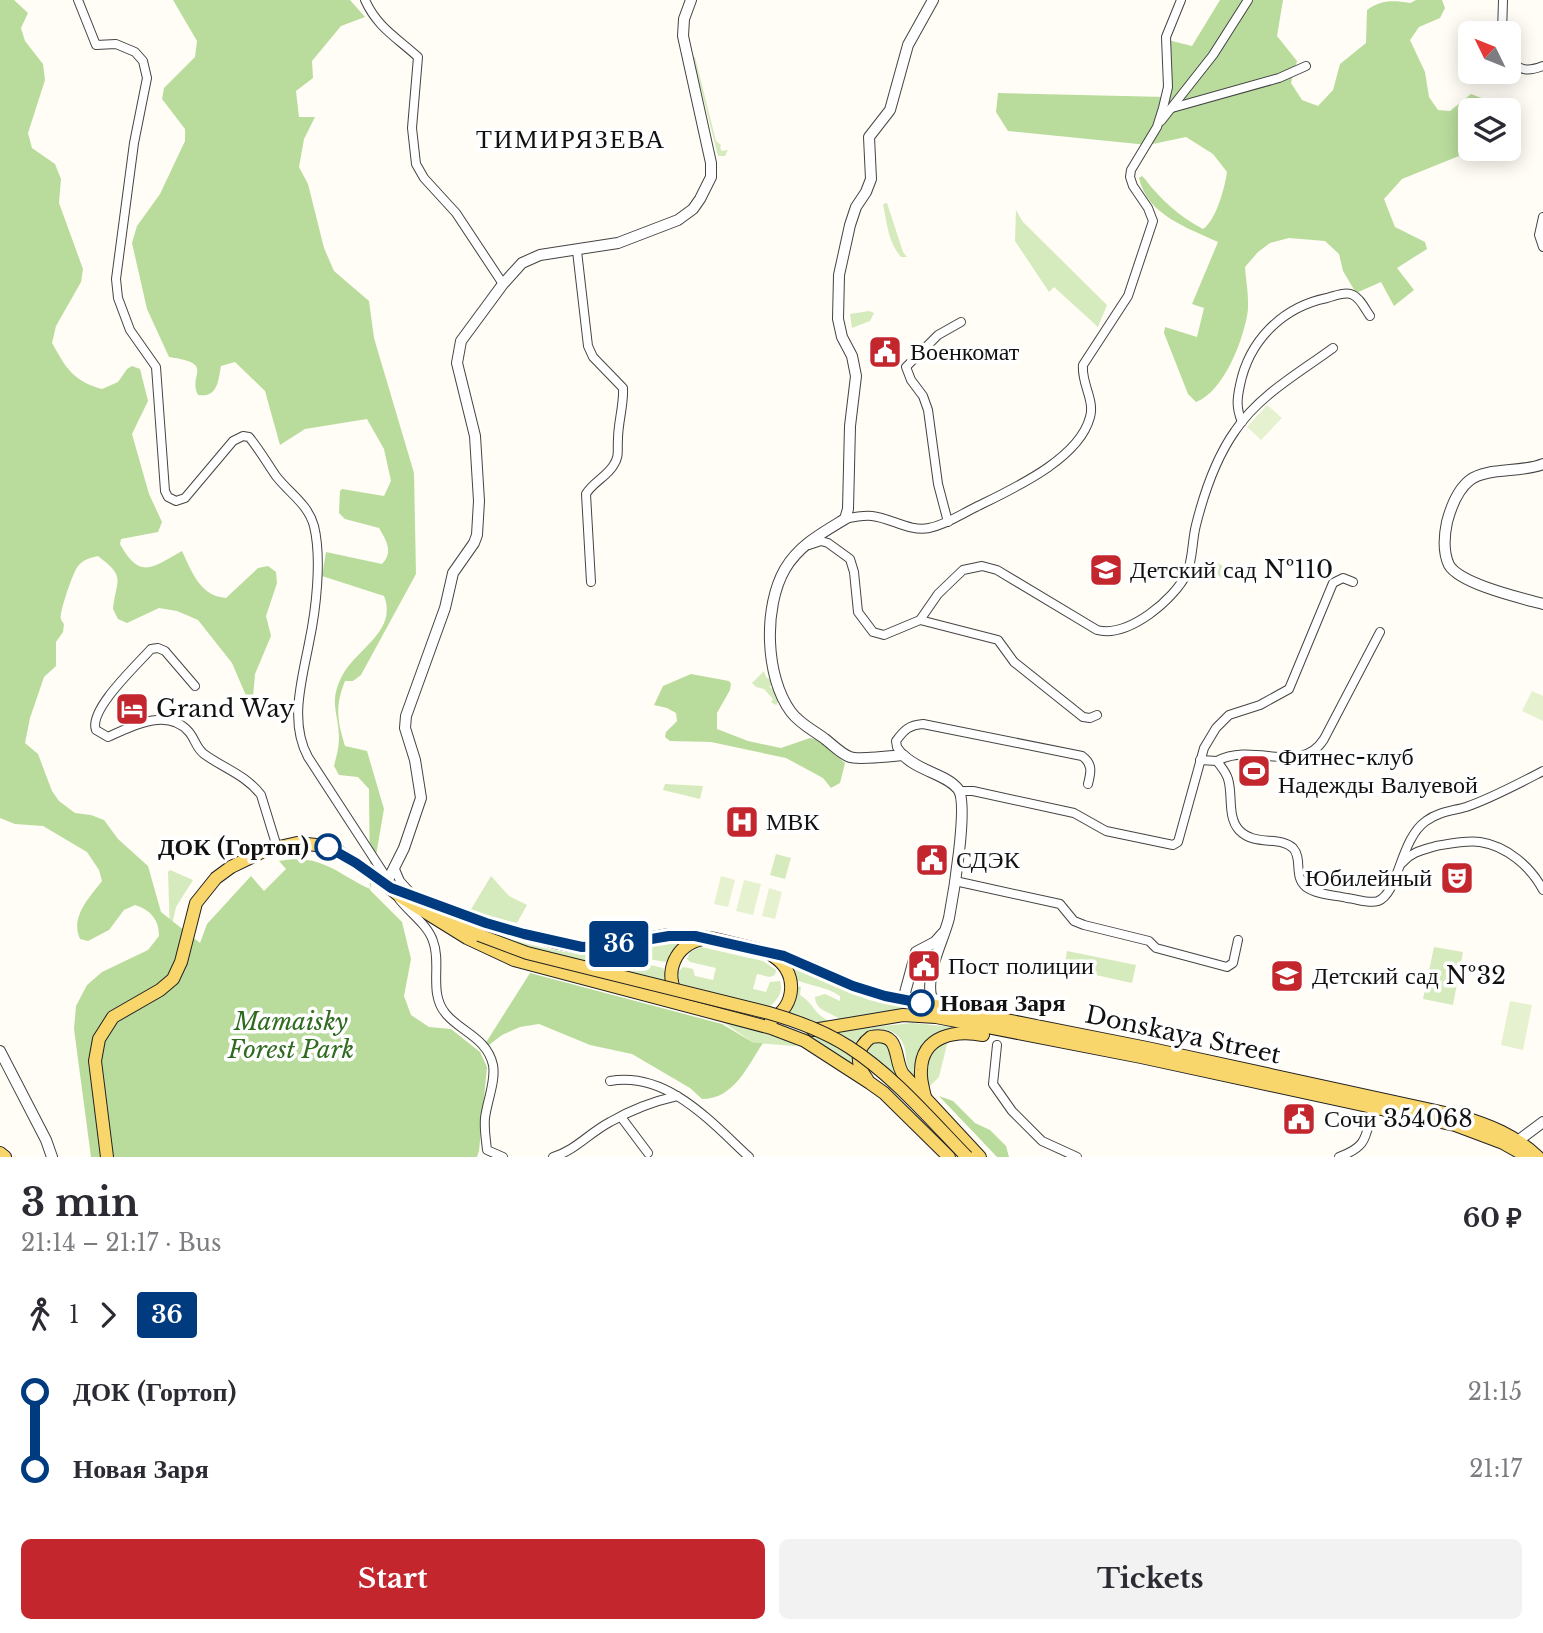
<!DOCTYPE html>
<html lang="en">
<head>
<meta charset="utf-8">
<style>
  :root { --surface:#fff; --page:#f2f2f3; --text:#2b2b33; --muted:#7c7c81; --accent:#c4262e }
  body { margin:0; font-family:"Libre Baskerville",serif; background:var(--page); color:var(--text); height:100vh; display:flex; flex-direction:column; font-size:26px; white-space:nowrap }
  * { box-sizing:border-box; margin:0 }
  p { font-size:23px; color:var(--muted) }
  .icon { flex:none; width:38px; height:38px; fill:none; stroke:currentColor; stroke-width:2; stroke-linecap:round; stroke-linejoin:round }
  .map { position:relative; height:1157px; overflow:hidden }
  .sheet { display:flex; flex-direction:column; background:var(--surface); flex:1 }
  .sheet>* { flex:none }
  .badge { padding:0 14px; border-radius:5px; font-size:24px; line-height:46px }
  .needle { width:46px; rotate:313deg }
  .buttons { position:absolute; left:1458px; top:21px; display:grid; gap:14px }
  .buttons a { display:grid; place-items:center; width:63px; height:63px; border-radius:10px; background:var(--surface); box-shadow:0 4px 18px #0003; font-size:35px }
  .map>.badge { position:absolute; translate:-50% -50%; box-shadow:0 0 0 4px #fff }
  .legs { display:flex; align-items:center; gap:10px; height:77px; padding:0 21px; font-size:23px }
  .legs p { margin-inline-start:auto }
  .head { display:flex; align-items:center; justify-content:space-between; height:119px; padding:0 21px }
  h1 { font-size:38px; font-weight:700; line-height:52px }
  .action { display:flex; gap:14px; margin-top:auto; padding:14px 21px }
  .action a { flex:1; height:80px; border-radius:10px; background:var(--accent); color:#fff; font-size:28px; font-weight:700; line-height:80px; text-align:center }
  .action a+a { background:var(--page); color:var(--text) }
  ul { padding:0 21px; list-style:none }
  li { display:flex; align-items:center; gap:24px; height:77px; font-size:26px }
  li i { display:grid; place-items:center; width:10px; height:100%; margin:0 9px; background:currentColor }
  li i::after { content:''; width:18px; height:18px; margin:-9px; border:5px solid; border-radius:50%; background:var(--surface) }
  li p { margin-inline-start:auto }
  li:first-child i { background:linear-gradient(#0000 50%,currentColor 0) }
  li:last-child i { background:linear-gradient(currentColor 50%,#0000 0) }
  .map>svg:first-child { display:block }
  .green { fill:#d5ebbd }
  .forest { fill:#b9dc9c }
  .pitch { fill:#e6f2cf }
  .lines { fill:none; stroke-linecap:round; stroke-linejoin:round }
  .minor-casing { stroke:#444; stroke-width:10 }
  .tertiary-casing { stroke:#444; stroke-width:12 }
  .primary-casing { stroke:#222; stroke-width:14 }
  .minor { stroke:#fff; stroke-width:8 }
  .tertiary { stroke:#fff; stroke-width:10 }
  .primary { stroke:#f9d66b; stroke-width:12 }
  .primary-bridge-casing { stroke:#222; stroke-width:14; stroke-linecap:butt }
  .primary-bridge { stroke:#f9d66b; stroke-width:12 }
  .line-1-casing { stroke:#fff; stroke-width:16 }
  .line-1 { stroke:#003b80; stroke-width:10 }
  .stop-1-dot { fill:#fff; stroke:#003b80; stroke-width:3.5 }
  .labels { text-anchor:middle; stroke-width:7; stroke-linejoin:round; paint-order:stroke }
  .poi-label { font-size:24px; fill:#111; stroke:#fff; text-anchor:start }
  .stop-label { font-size:24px; font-weight:bold; fill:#111; stroke:#fff; text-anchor:end }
  .park-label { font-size:24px; font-style:italic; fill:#2f6b1f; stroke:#fff }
  .street-label { font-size:24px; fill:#111; stroke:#fff }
  .neighbourhood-label { font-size:26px; letter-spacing:2px; fill:#111; stroke:#fff }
</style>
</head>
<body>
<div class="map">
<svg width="1543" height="1157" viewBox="0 0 1543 1157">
  <rect width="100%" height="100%" fill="#fffdf5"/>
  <g class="green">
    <polygon points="693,57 695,57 716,141 721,145 720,148 722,151 728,150 725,156 718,156"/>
    <path d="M887 203 903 252 907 257H901C888 242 887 223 883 204Z"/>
    <polygon points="1016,210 1023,222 1107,305 1098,327 1054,287 1049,292 1015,241"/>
    <polygon points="869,311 874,313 870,321 852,328 850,314"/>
    <polygon points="1211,560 1227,568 1222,578 1207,569"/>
    <polygon points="764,671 766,677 771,680 772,685 769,687 773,688 778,702 776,705 771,702 773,699 764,689 756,687 752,683"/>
    <polygon points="665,784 703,786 700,799 663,790"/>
    <polygon points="776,854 791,858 785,879 770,875"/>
    <polygon points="170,870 193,880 176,907 170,934 168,872"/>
    <polygon points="491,876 509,896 527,905 517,923 470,911"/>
    <path d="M508 939C533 945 558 953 583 953 617 952 651 941 685 940L666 962 611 953 606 966 506 942Z"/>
    <path d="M701 947 763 961 776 970 775 975 770 977 757 974 753 989 766 992 770 982 780 981C784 993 776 1001 767 1009L681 988 677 973 683 967 693 969 695 976 713 980 716 968 690 962 687 959 690 952Z"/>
    <polygon points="1434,947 1463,952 1453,1005 1423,999"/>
    <polygon points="1067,951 1136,965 1132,983 1064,968"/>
    <polygon points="630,960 663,968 667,974 667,981 618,973 623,962"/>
    <path d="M783 962 869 1000 944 1011 818 1027 784 1011 796 986 801 987 800 995C814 1003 816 1019 834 1022L838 1018C828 1011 816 1011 815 997L825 994 840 1001V996C826 986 807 986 792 978Z"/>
    <polygon points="721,1021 750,1026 797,1043 795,1046 754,1043"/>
    <path d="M912 1023 963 1028 1007 1036 962 1030 923 1047 917 1056 914 1076C901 1061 910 1054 901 1040 890 1023 864 1027 855 1044 852 1051 854 1059 853 1065L798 1033H817Z"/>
    <path d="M948 1040 939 1077 928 1088C921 1063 927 1054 948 1040Z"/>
    <polygon points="874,1042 885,1042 911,1090 865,1051"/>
  </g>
  <g class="forest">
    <path d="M0 0H14L28 13 21 28 25 41 43 64 45 80 28 133 32 148 55 164 61 179 59 203 83 269 81 282 56 326 52 343C66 368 73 381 102 389L118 382 127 369 132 366 140 369 148 401 132 434 149 494 162 522 158 532 121 539 120 544C140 580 152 568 182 551 192 572 200 596 226 598L258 568 268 566 276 572 277 583 266 616 271 636 255 674 253 697 251 699 247 698 232 663 198 620 177 611 159 608 127 623 118 619 113 609C116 579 127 578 98 556 90 558 84 559 78 566 73 572 62 606 61 614 60 619 61 620 64 624L63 632 56 642V666L44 677 30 718 25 743 38 754 52 791 59 801 75 813 91 815 104 820 118 839 148 866 161 912 200 943 207 924 251 876 264 891 286 869 279 861C321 853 336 873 370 889L369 789 358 777 339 775 334 766C336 758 339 748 339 739 339 713 328 703 342 676 356 649 398 631 384 596L322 576 326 552 382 564C394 552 386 540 379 528L345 519 339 513 340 491 342 489 384 496 391 481 384 449 367 419 305 429 280 445 265 391 235 362 221 366C218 381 218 398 198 395 187 374 217 364 169 357L147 309 132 243 137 226 160 194 185 141V129L162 99 164 88 195 57 197 41 173 0H350L365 17 341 26 312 61 313 78 296 91 299 117H315L304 139 299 167 308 184 324 248 334 271 369 301 374 338 414 473 416 574 361 675 353 681H345C335 706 337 720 345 746L367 751 384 809 370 890 402 922 411 959 404 996 411 1015 429 1027 451 1029 480 1052 530 973 722 1024 754 1043H763C747 1067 734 1099 702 1099L690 1088 632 1054 590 1045 539 1024 520 1027 502 1035 480 1052 487 1067 479 1151 477 1157H91L74 1029 76 1006 87 985 102 972 148 950 159 936C159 920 151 910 135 905L124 910 109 930 88 941 80 939C70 917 89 898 102 881L99 870 87 852 43 826 15 824 0 818Z"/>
    <path d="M1220 0H1283L1277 36 1297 61 1291 83 1302 100 1318 106 1333 90 1340 64 1366 43 1367 10C1380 0 1393 0 1410 3L1416 0H1442L1445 8 1440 18 1419 27 1410 40 1425 72 1429 97 1438 110 1450 111 1471 94 1489 101 1486 110H1470V144L1459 156 1402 179 1384 199 1395 227 1425 242 1427 249 1397 268 1414 290 1394 306 1381 282 1356 293 1343 271 1339 254 1325 241 1289 238 1270 243 1258 252 1245 267C1246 282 1250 301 1247 316 1242 343 1223 392 1196 402L1188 394 1164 333 1165 327 1197 337 1204 308 1192 304 1218 242C1188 228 1147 215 1139 178L1142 176 1145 179C1160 199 1180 217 1203 229 1216 221 1225 187 1227 172L1213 154 1186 137 1148 145 1008 131 996 112 998 93 1166 97 1164 39 1192 46Z"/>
    <polygon points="691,674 729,681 731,684 730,690 717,713 717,729 748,741 781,748 810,738 818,740 845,763 840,783 831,788 823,778 786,758 711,742 670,741 665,737 666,732 677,721 676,713 667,708 654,705 663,686"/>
    <polygon points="939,1096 953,1101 975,1123 990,1130 1006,1146 1009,1157 997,1157"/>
  </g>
  <g class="pitch">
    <polygon points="1267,405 1282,418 1261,440 1247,427"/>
    <polygon points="1532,691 1543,696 1543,721 1522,711"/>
    <polygon points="721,876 735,880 728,907 714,904"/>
    <polygon points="744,880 761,884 753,915 736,911"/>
    <polygon points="769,888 782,892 775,919 762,916"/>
    <polygon points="1510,1001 1532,1005 1523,1050 1501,1045"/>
  </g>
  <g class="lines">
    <defs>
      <g id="minor">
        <path d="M78 0 96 45 116 44 135 52 143 61 147 78 134 143 116 279 118 298 130 330 156 367 165 491 168 497 176 501 185 498 233 441 243 436 249 437C259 449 267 463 276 476 290 494 308 504 314 526 322 559 316 610 309 643 302 680 289 722 308 757L388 880"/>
        <path d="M365 0C377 27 396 37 418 57L412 128 416 164 424 178 456 213 503 284"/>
        <polyline points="1502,33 1503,0"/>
        <path d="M1508 58C1519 71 1528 72 1543 66"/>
        <polyline points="1172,108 1279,78 1306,66"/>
        <polyline points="1161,121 1213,55 1248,0"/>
        <polyline points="1543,217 1539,235 1543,247"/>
        <path d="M577 251 588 346 593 357 623 388C624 405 618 422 618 439 617 450 620 456 613 466 606 477 592 483 586 494L591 582"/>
        <path d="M1242 422C1236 408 1237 399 1240 385 1249 341 1282 307 1327 298 1334 296 1346 291 1353 295 1360 298 1365 309 1370 316"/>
        <path d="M845 519C854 517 863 515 872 516 891 518 910 532 929 528 945 525 960 515 974 508 1010 490 1079 460 1090 417 1095 400 1081 383 1083 365L1128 296 1153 221 1148 208 1133 186 1130 177 1131 170 1157 127 1163 108 1168 87 1166 37 1181 0"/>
        <polyline points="948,522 938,484 928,410 923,396 911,380 906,367 938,335 961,322"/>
        <path d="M809 545 821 541 828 543 850 559 854 572 858 612 873 632 884 635 920 620 938 594 963 570 982 566 997 570 1097 630C1128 638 1174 600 1187 573 1193 559 1192 540 1196 525 1204 493 1216 458 1235 431 1259 395 1299 373 1333 348"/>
        <polyline points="920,620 998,640 1014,662 1083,717 1090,718 1097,715"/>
        <path d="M195 686 165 651 158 648 151 649C137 665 88 710 96 730L108 737C132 726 168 707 189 732 195 739 196 748 204 754 223 768 246 775 261 795L277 847"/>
        <path d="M903 755 897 747 896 741C904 730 909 725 923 724L1082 756C1093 764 1091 772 1088 784"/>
        <path d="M1200 760 1217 761C1221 767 1226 772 1228 779 1233 794 1227 817 1239 830 1255 847 1279 835 1293 848 1303 859 1293 876 1306 887 1317 895 1334 895 1347 898 1357 899 1369 904 1378 901 1399 893 1400 839 1426 821 1438 812 1452 811 1466 807 1492 798 1518 784 1543 771"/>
        <path d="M1217 761C1255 741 1300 777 1324 739L1380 632"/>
        <polyline points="960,791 973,791 1074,813 1106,831 1173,845 1178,842 1204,748 1216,728 1229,715 1260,705 1289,689 1333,583 1343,578 1353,582"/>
        <path d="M1402 863C1411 852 1423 850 1436 846 1449 844 1466 840 1480 842 1507 846 1531 867 1543 890"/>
        <polyline points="394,867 400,881 410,892"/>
        <polyline points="955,881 1060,904 1074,921 1084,925 1149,941 1156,948 1227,967 1233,963 1238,940"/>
        <path d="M399 899C409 912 428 925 433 941 442 964 428 993 446 1014 461 1032 487 1038 493 1065 496 1081 487 1101 485 1118 484 1129 486 1140 487 1150L503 1157"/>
        <polyline points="997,1045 993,1084 1012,1111 1042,1141 1077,1157"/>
        <path d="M610 1081C667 1071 711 1122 749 1157"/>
        <polyline points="621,1117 648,1153"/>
        <path d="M553 1157C576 1150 589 1133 610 1122 629 1111 655 1101 677 1096"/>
        <path d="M1339 1157C1369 1146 1365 1136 1373 1108"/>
      </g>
      <g id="tertiary">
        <path d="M933 0 908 45 890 110 869 137 871 179 866 192 856 207 850 225 839 275 838 319 842 337 852 356 856 376 850 426 848 509 845 519C822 533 799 545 785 569 763 607 765 677 791 712 800 724 813 730 825 739 832 744 841 754 850 757 857 760 893 756 903 755 918 771 946 774 958 789 969 803 953 897 949 918 943 942 926 971 931 996L942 1008"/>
        <path d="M1543 464C1522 473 1487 467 1470 480 1457 490 1451 507 1447 522 1444 536 1443 552 1449 565 1460 584 1521 598 1543 604"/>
        <polyline points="386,884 404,848 421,798 415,760 405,728 406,716 445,608 453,573 474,543 477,535 479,501 475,436 457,363 461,341 503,284 522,263 540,255 618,243 678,220 693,209 700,199 711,177 711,163 683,36 684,19 691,0"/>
        <polyline points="903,1000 916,952 935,942 943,933"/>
        <polyline points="0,1051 46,1140 52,1157"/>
        <polyline points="1519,1140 1543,1122"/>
      </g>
      <g id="primary">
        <path d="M391 888 486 923 555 942 582 947 616 945 669 935H686L715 939 784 956 854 986 885 996 1147 1048 1459 1116C1489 1125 1515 1135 1538 1157"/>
        <polyline points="444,915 479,935"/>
        <path d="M678 997C663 972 675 945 703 939"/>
        <path d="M771 1020C797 1005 798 972 773 956"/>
        <polyline points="813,1030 903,1015 936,1017 1141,1057 1455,1125 1503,1143 1528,1157"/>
        <path d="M867 1079C855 1064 856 1048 871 1037 902 1031 893 1060 903 1074L980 1157"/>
        <path d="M925 1097C923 1088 920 1079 921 1070 922 1035 956 1030 983 1035"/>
        <polyline points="0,1153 5,1157"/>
        <polyline points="107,1157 95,1061 99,1039 113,1017 160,990 173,979 181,962 196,903 216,878 231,867 266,850 297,843 326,846 339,852 379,879 401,897 467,938 514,960 771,1028 805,1041 870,1083 884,1093 949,1157"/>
      </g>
    </defs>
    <use href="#minor" class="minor-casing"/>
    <use href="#tertiary" class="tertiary-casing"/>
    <use href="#primary" class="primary-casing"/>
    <use href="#minor" class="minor"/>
    <use href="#tertiary" class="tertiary"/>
    <use href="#primary" class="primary"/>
    <defs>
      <path id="primary-bridge" d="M479 935 527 953 769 1013C797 1021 824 1031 849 1047 894 1076 930 1119 967 1157"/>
    </defs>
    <use href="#primary-bridge" class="primary-bridge-casing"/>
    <use href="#primary-bridge" class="primary-bridge"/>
  </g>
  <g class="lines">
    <defs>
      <polyline id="line-1" points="328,847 356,863 391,888 486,923 524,934 582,947 616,945 669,936 695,936 784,956 853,986 885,996 921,1003"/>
    </defs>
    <use href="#line-1" class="line-1-casing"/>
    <use href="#line-1" class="line-1"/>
  </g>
  <defs>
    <symbol id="civic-square" viewBox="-11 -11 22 22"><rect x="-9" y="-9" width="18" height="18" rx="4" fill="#c4262e" stroke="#fff"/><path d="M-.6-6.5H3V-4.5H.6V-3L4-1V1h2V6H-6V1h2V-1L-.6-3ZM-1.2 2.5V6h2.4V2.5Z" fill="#fff"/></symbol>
    <symbol id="school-square" viewBox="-11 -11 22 22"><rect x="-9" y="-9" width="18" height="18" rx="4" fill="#c4262e" stroke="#fff"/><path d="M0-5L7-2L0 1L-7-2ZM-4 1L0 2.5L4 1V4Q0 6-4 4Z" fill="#fff"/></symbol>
    <symbol id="hotel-square" viewBox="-11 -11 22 22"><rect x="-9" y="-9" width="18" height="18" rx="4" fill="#c4262e" stroke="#fff"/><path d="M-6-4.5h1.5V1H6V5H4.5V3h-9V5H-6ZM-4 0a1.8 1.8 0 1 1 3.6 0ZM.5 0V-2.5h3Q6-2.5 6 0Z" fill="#fff"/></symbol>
    <symbol id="stadium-square" viewBox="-11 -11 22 22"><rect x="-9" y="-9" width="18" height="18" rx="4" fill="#c4262e" stroke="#fff"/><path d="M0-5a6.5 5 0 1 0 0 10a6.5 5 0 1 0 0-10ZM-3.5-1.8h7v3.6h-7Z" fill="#fff"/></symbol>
    <symbol id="hospital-square" viewBox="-11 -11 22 22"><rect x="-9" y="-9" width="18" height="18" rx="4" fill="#c4262e" stroke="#fff"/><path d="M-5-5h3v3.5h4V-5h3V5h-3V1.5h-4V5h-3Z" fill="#fff"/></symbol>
    <symbol id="theatre-square" viewBox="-11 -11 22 22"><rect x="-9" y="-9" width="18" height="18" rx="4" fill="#c4262e" stroke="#fff"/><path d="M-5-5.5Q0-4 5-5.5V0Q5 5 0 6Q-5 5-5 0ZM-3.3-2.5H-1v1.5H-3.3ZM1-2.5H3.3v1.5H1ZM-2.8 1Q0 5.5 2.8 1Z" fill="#fff"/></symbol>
  </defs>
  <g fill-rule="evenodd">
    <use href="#civic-square" x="866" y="333" width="38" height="38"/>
    <use href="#school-square" x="1087" y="551" width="38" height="38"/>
    <use href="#hotel-square" x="113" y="690" width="38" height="38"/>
    <use href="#stadium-square" x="1235" y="752" width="38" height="38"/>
    <use href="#hospital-square" x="723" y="803" width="38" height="38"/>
    <use href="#civic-square" x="913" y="841" width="38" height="38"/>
    <use href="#theatre-square" x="1438" y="859" width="38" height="38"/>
    <use href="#civic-square" x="905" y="947" width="38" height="38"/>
    <use href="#school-square" x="1268" y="957" width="38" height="38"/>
    <use href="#civic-square" x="1280" y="1100" width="38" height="38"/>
  </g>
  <g class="stop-1-dot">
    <circle cx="328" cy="847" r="12"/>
    <circle cx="921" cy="1003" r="12"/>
  </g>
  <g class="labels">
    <g class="poi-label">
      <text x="910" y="360">Военкомат</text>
      <text x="1130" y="578">Детский сад №110</text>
      <text x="156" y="717">Grand Way</text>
      <text x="1278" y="765">Фитнес-клуб<tspan x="1278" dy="28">Надежды Валуевой</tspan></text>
      <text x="766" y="830">МВК</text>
      <text x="956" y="868">СДЭК</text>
      <text x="1432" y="886" text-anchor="end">Юбилейный</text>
      <text x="948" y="974">Пост полиции</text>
      <text x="1312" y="984">Детский сад №32</text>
      <text x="1324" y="1127">Сочи 354068</text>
    </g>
    <g class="stop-label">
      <text x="309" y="855">ДОК (Гортоп)</text>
      <text x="940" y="1011" text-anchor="start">Новая Заря</text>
    </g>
    <g class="park-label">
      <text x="291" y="1030">Mamaisky<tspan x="291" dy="28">Forest Park</tspan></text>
    </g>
    <g class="street-label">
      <text transform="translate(1183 1035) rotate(12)" y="8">Donskaya Street</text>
    </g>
    <g class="neighbourhood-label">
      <text x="571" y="148">ТИМИРЯЗЕВА</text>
    </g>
  </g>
</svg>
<div class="buttons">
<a><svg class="needle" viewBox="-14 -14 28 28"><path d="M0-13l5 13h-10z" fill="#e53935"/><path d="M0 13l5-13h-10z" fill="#7c7c81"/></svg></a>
<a><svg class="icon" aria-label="layers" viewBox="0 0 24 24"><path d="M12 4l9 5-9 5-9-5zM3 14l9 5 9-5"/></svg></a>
</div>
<b class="badge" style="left:619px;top:944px;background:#003b80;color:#fff">36</b>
</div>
<section class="sheet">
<div class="head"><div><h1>3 min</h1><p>21:14 – 21:17 · Bus</p></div><b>60 ₽</b></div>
<div class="legs"><svg class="icon" aria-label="walk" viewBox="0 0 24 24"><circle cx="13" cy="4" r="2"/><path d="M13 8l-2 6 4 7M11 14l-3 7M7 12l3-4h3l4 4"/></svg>1<svg class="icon" aria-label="forward" viewBox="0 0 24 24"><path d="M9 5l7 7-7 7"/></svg><b class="badge" style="background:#003b80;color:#fff">36</b></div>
<ul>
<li><i style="color:#003b80"></i><b>ДОК (Гортоп)</b><p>21:15</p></li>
<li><i style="color:#003b80"></i><b>Новая Заря</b><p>21:17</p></li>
</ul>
<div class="action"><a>Start</a><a>Tickets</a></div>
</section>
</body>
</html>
